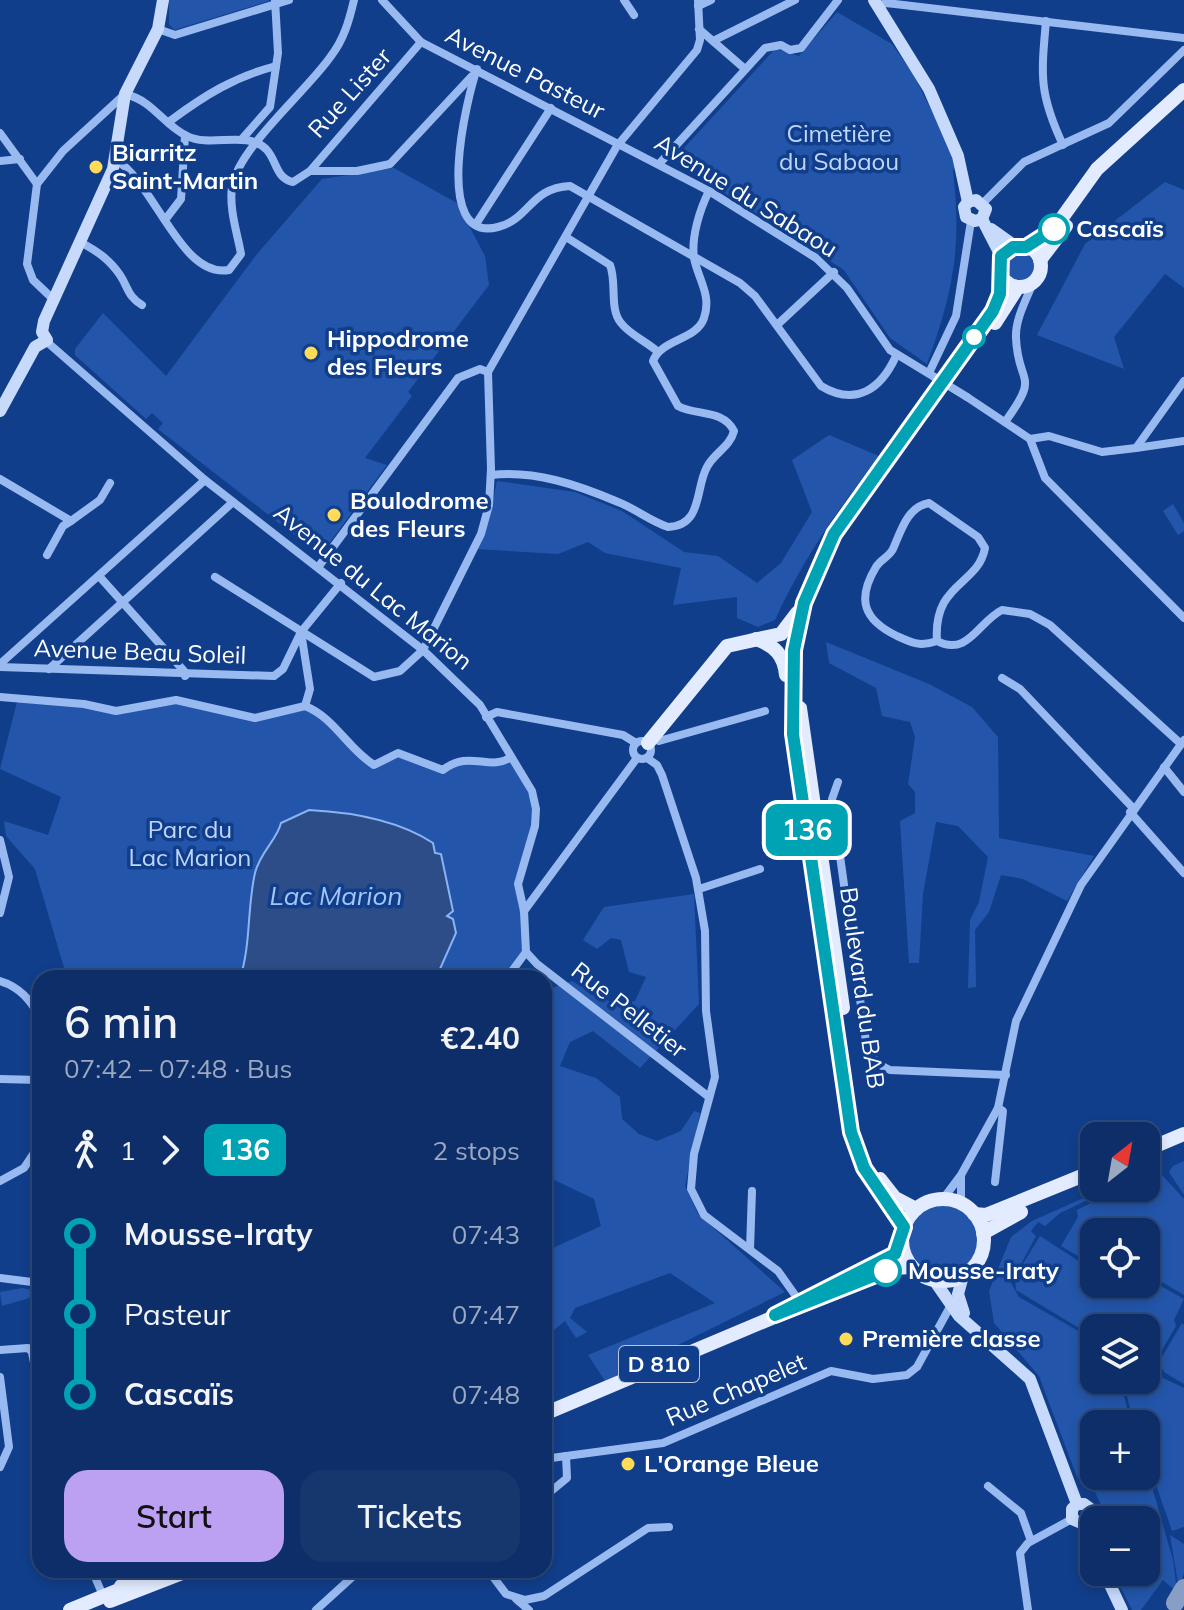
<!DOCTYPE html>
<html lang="en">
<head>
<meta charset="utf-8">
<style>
  :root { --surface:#0d2e68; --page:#16366e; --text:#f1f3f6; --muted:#9aa8c0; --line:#2d4a7c; --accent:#bca0f2 }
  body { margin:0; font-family:Mulish,sans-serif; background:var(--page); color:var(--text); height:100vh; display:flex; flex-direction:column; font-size:30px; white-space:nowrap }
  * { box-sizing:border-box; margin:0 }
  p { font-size:26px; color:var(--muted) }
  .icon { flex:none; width:44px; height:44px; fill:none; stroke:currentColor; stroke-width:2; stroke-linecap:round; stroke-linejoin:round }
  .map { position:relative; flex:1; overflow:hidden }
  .drawer { position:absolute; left:32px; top:970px; width:520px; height:608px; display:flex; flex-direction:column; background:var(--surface); border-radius:24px; box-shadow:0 4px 12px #0003,0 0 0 2px var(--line) }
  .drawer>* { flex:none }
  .badge { padding:0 16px; border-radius:12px; font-size:28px; line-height:52px }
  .needle { width:52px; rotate:31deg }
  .controls { position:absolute; left:1080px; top:1122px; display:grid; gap:16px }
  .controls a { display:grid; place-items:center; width:80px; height:80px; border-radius:16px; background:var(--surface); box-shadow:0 4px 12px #0003,0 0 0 2px var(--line); font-size:40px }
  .map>.badge { position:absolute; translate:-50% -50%; box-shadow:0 0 0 4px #fff }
  .legs { display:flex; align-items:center; gap:12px; height:88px; padding:0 32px; font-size:26px }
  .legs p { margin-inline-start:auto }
  .overview { display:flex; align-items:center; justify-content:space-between; height:136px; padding:0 32px }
  h1 { font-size:44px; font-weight:600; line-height:60px }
  .cta { display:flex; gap:16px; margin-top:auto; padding:16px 32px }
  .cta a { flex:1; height:92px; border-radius:24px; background:var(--accent); color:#111; font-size:32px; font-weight:600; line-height:92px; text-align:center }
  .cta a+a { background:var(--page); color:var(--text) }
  ul { padding:0 32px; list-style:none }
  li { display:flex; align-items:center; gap:28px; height:80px; font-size:30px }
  li i { display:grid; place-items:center; width:12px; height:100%; margin:0 10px; background:currentColor }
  li i::after { content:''; width:20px; height:20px; margin:-10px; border:6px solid; border-radius:50%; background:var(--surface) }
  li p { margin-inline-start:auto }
  li:first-child i { background:linear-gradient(#0000 50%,currentColor 0) }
  li:last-child i { background:linear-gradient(currentColor 50%,#0000 0) }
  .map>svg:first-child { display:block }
  .green { fill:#2356aa }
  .water { fill:#2c4d87; stroke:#8ab4f5; stroke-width:2 }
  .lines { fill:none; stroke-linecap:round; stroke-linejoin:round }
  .taxiway { stroke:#889ec5; stroke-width:18 }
  .street { stroke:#98baf1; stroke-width:8 }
  .secondary { stroke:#c7dafc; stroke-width:12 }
  .primary { stroke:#e2ebff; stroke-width:14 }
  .street-bridge { stroke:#98baf1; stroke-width:8 }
  .primary-bridge { stroke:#e2ebff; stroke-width:14 }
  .line-1-casing { stroke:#fff; stroke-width:18 }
  .line-1 { stroke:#00a3b4; stroke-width:12 }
  .poi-dot { fill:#ffdb58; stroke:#113e8b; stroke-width:3 }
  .stop-1-dot { fill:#fff; stroke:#00a3b4; stroke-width:4 }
  .labels { text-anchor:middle; stroke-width:7; stroke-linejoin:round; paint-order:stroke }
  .shield { fill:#113e8b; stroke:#b8c5dc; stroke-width:2 }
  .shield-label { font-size:22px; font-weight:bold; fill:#fff }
  .street-label { font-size:24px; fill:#fff; stroke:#113e8b }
  .park-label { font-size:24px; fill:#bfd6fc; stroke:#113e8b }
  .poi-label { font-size:24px; font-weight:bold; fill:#fff; stroke:#113e8b; text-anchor:start }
  .stop-label { font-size:24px; font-weight:bold; fill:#fff; stroke:#113e8b; text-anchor:start }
  .water-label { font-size:26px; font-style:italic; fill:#a4c5f8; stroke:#113e8b }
</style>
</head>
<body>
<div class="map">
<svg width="1184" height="1610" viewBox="0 0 1184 1610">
  <rect width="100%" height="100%" fill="#113e8b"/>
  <g class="green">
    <polygon points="169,0 269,0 269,1 174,30 169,24"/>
    <path d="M837 12 892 44 912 72 957 161 953 171C962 248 953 292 927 364L890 338 844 270 673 160 775 49 799 56Z"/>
    <polygon points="394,168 457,203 485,256 489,285 408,392 412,396 365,458 387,465 325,549 315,551 158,429 163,423 152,413 146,419 75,355 75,349 103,313 166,376 257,254 322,179"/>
    <polygon points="1165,182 1184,190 1184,288 1165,274 1114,337 1124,369 1037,335 1085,244"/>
    <circle cx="1020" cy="267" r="14"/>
    <path d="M829 435 879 456C839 508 802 560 775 620L758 627 737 618V597L673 605 681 568 605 553 588 542 558 554 477 549 488 522 497 481 575 492 622 511 684 552 718 556 757 583 781 563 812 512 792 460Z"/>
    <polygon points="1173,504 1184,523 1184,531 1178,535 1163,511"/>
    <polygon points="826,642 929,684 972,707 998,737 999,838 1094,856 1067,901 1023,879 1001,875 989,912 975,930 976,987 968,988 970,920 979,902 988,857 958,826 936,822 923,894 919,963 909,963 900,821 915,813 915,792 908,784 915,737 910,722 882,716 876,688 829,663"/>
    <path d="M18 698 116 711 176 700 255 718 305 706 374 765 398 753 443 770C463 755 489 768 511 757L536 809 519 873 526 952 507 978H67L35 869 6 836 4 821 48 835 61 797 0 769Z"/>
    <polygon points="694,894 699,1004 640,1068 593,1031 570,1042 560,1066 596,1078 620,1097 622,1119 639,1134 657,1141 681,1131 694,1111 700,1113 685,1186 698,1214 785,1292 605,1381 588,1355 715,1303 670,1273 575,1308 570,1318 587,1332 576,1338 565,1321 544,1338 544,1252 601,1226 594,1199 544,1175 544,991 572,981 616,1005 635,1001 646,977 629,972 621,940 611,938 597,949 583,940 604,907"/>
    <polygon points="1184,1161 1184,1195 1169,1172 1173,1166"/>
    <polygon points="1160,1173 1184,1199 1184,1295 1162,1282 1146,1281 1146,1232 1094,1232 1093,1265 1061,1246 1078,1217 1077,1210 1120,1188 1146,1188 1146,1177"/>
    <polygon points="1106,1188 1113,1188 1060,1213 1045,1226 1038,1222 1031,1231 1036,1236 1011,1283 1019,1297 1094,1340 1094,1380 1120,1380 1131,1424 1094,1424 1094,1476 1146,1476 1146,1466 1173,1560 1177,1592 1163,1580 1141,1610 1132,1610 1113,1572 1146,1572 1146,1520 1108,1520 1095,1492 1077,1477 1039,1376 994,1323 989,1291 1011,1237 1032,1221"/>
    <circle cx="942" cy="1241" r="36"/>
    <polygon points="1040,1236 1094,1271 1094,1284 1159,1285 1184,1299 1174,1320 1176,1326 1155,1362 1146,1366 1146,1328 1094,1328 1094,1337 1016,1290 1015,1277"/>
    <polygon points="22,1288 32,1290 33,1297 2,1306 0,1292"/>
    <polygon points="1182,1323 1184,1325 1184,1384 1164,1372 1159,1362"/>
    <polygon points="1146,1370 1184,1388 1184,1527 1172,1531 1146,1456 1146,1424 1134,1424 1123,1380 1146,1380"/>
    <polygon points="1170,1535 1184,1544 1184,1573 1179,1589"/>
  </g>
  <path class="water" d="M309 810C349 812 398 820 433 843L435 853 441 854 453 911 447 916 453 919 456 933 436 978H240C251 945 247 908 255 873 260 852 277 840 281 823Z"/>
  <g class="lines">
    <polyline class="taxiway" points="1175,1603 1184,1588"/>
    <g class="street">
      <polyline points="382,0 421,42 709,191 816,258 847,288 890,350 936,378"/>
      <polyline points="624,0 634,15"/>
      <polyline points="698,6 711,0"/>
      <polyline points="879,8 885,3 895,4 1184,38"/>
      <path d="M1046 21C1041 76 1039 94 1063 145"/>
      <polyline points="158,29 175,35 289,0"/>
      <polyline points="699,29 745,69"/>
      <polyline points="713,41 795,0"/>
      <path d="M477 69C467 97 431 244 498 227 530 219 530 188 570 186L740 283 755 296 821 386C856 407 881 389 896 356"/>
      <path d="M170 121C205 95 234 77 276 66"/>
      <polyline points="0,133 37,184"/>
      <polyline points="242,139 270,107 278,53 275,0"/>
      <path d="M116 160C155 183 181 279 229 270L241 254C237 232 229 209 232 187 238 148 307 91 331 56 344 39 349 21 354 0"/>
      <polyline points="0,161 20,159"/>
      <polyline points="659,164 765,48 781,45 790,50 801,48 838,0"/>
      <polyline points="310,171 421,42"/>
      <polyline points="983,203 1024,162 1109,123 1184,50"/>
      <polyline points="165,220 181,199 185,136"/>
      <polyline points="476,224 551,108"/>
      <path d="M566 237 610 265C617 282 609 309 621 323 629 334 647 342 658 352"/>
      <path d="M80 242C97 251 109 259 120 275 128 287 128 297 142 305"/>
      <path d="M54 300 33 280 27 264 37 184 63 151 125 94C154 101 163 125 187 136 211 148 246 130 266 149 277 160 275 178 293 182L310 171H357L390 164 472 76"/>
      <polyline points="777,325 834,272"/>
      <polyline points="47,342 205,480 423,650 480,705 532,791 536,809 535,826 518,884 524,911 526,952 507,978"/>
      <polyline points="929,373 956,316 971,221"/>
      <polyline points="967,397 1030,439 1045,478 1184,618"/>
      <path d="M1005 422C1041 373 1018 386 1016 338 1015 320 1026 300 1033 283"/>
      <polyline points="1030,439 1049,436 1102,452 1136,448 1184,381"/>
      <polyline points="1136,448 1184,441"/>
      <path d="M491 475C535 470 578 485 618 502 636 509 650 521 668 527 703 526 695 488 707 467 714 453 730 447 734 431 723 409 696 416 678 406L653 361C661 339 697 340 704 318 712 295 698 279 694 258 691 237 700 209 709 191"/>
      <polyline points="0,479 71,521 100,500 110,483"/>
      <polyline points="47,555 63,526 71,521"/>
      <polyline points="319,566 458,378 480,369 488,372"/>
      <polyline points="99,576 184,671 185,676"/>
      <polyline points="215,577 374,677 400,671 423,650 481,534 489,505 491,469 488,372 617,146 697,50 700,40 698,0"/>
      <path d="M937 641C920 647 912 643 897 636 864 620 856 600 876 567 881 559 889 557 893 549 901 531 907 507 929 503L978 537 985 548C978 586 933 582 937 641 968 657 978 622 1002 610L1030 614 1050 625 1181 744"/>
      <polyline points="0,664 205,480"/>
      <polyline points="0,667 274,676 283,669 301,632"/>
      <polyline points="49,669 233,502"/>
      <polyline points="1002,678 1020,689 1133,808"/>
      <polyline points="0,697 84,704 116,711 176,700 255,718 305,706"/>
      <path d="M305 706C335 718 347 748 374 765L398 753 443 770C469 749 490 772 511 757"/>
      <polyline points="305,706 310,689 301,632 341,583"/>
      <polyline points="486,717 497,712 623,735 636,743"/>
      <circle cx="642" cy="750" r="9"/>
      <polyline points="659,741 765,711"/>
      <polyline points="647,758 657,765 662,775 696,878 705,931 706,1011 715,1077 694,1154 691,1189 704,1215 778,1271 800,1302"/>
      <polyline points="1164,767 1184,792"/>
      <polyline points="838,782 832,799 867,1049 878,1064 890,1070 1006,1075"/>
      <polyline points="1130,812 1184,873"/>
      <polyline points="0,840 9,877 0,913"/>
      <polyline points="699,889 760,869"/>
      <polyline points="524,911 637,758"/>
      <polyline points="526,952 537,964 709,1097"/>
      <polyline points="494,974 497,978"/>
      <path d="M0 981C20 987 30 1000 40 1017"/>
      <polyline points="0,1079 40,1080"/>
      <polyline points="961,1176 961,1203"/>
      <polyline points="0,1181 24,1168 40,1144"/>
      <polyline points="995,1182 1003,1111 998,1108"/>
      <polyline points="943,1199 961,1175 998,1108 1016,1021 1081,885 1184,740"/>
      <polyline points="750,1249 752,1191"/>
      <polyline points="0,1278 40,1283"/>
      <polyline points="0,1350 28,1348 32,1352 40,1396"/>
      <polyline points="0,1377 9,1447 0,1467"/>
      <polyline points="544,1459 663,1443 831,1371 873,1379 907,1375 917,1367 951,1305"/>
      <polyline points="988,1486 1021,1513 1031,1541"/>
      <polyline points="544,1497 567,1478 566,1456"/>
      <polyline points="92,1570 104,1598"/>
      <polyline points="488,1570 506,1594 525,1600 544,1596 648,1528 669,1527"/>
      <polyline points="516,1599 529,1610"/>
      <polyline points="316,1610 360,1570"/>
      <polyline points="1028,1610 1020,1553 1028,1543 1072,1519"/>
    </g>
    <g class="secondary">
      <polyline points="874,0 929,89 958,156 968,202"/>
      <polyline points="968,202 964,207 966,217 975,221 982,219"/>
      <polyline points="968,202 976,200 986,209 982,219"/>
      <polyline points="982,219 1001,256"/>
      <polyline points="991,229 1015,246"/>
      <polyline points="0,411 35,347 47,340 42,332 44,321 113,169 125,94 158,29 163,0"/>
      <polyline points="963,1276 958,1294 964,1313"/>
      <polyline points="934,1280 959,1316 1030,1379 1077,1504"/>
      <polyline points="1077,1504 1084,1504 1092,1510 1091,1520 1086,1525"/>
      <polyline points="1077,1504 1072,1509 1072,1519 1086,1525"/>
      <polyline points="1086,1525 1094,1547"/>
      <polyline points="1104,1572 1122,1610"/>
    </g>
    <g class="primary">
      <circle cx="1020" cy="266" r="21"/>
      <polyline points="1026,247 1054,229 1097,169 1184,90"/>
      <polyline points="1040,260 1066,226"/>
      <polyline points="995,323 1018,287"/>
      <path d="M756 639C775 646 784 655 786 675"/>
      <polyline points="800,708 843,1008"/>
      <polyline points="648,743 727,646 781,634 797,613"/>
      <polyline points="1146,1150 1184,1134"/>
      <polyline points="880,1179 895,1198 916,1209"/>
      <circle cx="943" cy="1240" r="41"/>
      <polyline points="974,1214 986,1215 1094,1171"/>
      <polyline points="904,1227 864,1168 851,1132 793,734 794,650 804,603 823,555 851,509 993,311 1003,278"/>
      <polyline points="983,1233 1021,1212"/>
      <polyline points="868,1270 895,1254 901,1239"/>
      <polyline points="544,1414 869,1277 894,1268 912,1267"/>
      <polyline points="121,1586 153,1570"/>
      <polyline points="110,1601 190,1570"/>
    </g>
    <polyline class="street-bridge" points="936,378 967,397"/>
    <polyline class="primary-bridge" points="70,1610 126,1587"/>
  </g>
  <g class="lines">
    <defs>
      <polyline id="line-1" points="886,1271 775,1315 895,1254 904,1227 864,1168 851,1132 793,734 794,650 804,603 834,534 993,311 1000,294 1001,256 1013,247 1026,247 1054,229"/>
    </defs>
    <use href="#line-1" class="line-1-casing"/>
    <use href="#line-1" class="line-1"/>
  </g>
  <g class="poi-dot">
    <circle cx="96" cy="167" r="8"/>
    <circle cx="311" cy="353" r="8"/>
    <circle cx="334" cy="515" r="8"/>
    <circle cx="846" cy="1339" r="8"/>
    <circle cx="628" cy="1464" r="8"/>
  </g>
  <g class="stop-1-dot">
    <circle cx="1054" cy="229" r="14"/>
    <circle cx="974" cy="337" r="10"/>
    <circle cx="886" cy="1271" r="14"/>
  </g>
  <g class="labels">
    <rect class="shield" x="619" y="1346" width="80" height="36" rx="6"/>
    <g class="shield-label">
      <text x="659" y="1372">D 810</text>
    </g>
    <g class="street-label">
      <text transform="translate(525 73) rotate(27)" y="8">Avenue Pasteur</text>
      <text transform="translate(350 93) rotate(-48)" y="8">Rue Lister</text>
      <text transform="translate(746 196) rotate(32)" y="8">Avenue du Sabaou</text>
      <text transform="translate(373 587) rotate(39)" y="8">Avenue du Lac Marion</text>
      <text transform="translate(140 652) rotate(2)" y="8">Avenue Beau Soleil</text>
      <text transform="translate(862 988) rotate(82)" y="8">Boulevard du BAB</text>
      <text transform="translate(629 1010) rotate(38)" y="8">Rue Pelletier</text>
      <text transform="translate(736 1390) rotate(-23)" y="8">Rue Chapelet</text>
    </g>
    <g class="park-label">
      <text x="839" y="142">Cimetière<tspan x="839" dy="28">du Sabaou</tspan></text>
      <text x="190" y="838">Parc du<tspan x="190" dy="28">Lac Marion</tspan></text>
    </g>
    <g class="poi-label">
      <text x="112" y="161">Biarritz<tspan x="112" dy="28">Saint-Martin</tspan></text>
      <text x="327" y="347">Hippodrome<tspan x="327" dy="28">des Fleurs</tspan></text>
      <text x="350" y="509">Boulodrome<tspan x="350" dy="28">des Fleurs</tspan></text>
      <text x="862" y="1347">Première classe</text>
      <text x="644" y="1472">L'Orange Bleue</text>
    </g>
    <g class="stop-label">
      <text x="1076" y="237">Cascaïs</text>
      <text x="908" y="1279">Mousse-Iraty</text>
    </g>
    <g class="water-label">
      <text x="336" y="905">Lac Marion</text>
    </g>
  </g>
</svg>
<div class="controls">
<a><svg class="needle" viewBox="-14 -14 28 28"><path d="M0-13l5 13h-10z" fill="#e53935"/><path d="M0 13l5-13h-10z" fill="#9aa8c0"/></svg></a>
<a><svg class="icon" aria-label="locate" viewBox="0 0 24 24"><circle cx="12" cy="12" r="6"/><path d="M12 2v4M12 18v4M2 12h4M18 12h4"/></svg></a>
<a><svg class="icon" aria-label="layers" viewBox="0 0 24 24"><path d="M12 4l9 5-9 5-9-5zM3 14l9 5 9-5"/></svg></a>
<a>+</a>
<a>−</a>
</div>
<b class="badge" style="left:807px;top:830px;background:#00a3b4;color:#fff">136</b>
<section class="drawer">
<div class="overview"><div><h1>6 min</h1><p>07:42 – 07:48 · Bus</p></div><b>€2.40</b></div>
<div class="legs"><svg class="icon" aria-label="walk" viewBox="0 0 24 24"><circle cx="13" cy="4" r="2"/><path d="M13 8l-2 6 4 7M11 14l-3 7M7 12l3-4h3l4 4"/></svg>1<svg class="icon" aria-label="forward" viewBox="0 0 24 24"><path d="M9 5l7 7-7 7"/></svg><b class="badge" style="background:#00a3b4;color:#fff">136</b><p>2 stops</p></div>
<ul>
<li><i style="color:#00a3b4"></i><b>Mousse-Iraty</b><p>07:43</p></li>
<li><i style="color:#00a3b4"></i><span>Pasteur</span><p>07:47</p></li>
<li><i style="color:#00a3b4"></i><b>Cascaïs</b><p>07:48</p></li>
</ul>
<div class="cta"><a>Start</a><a>Tickets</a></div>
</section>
</div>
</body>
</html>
